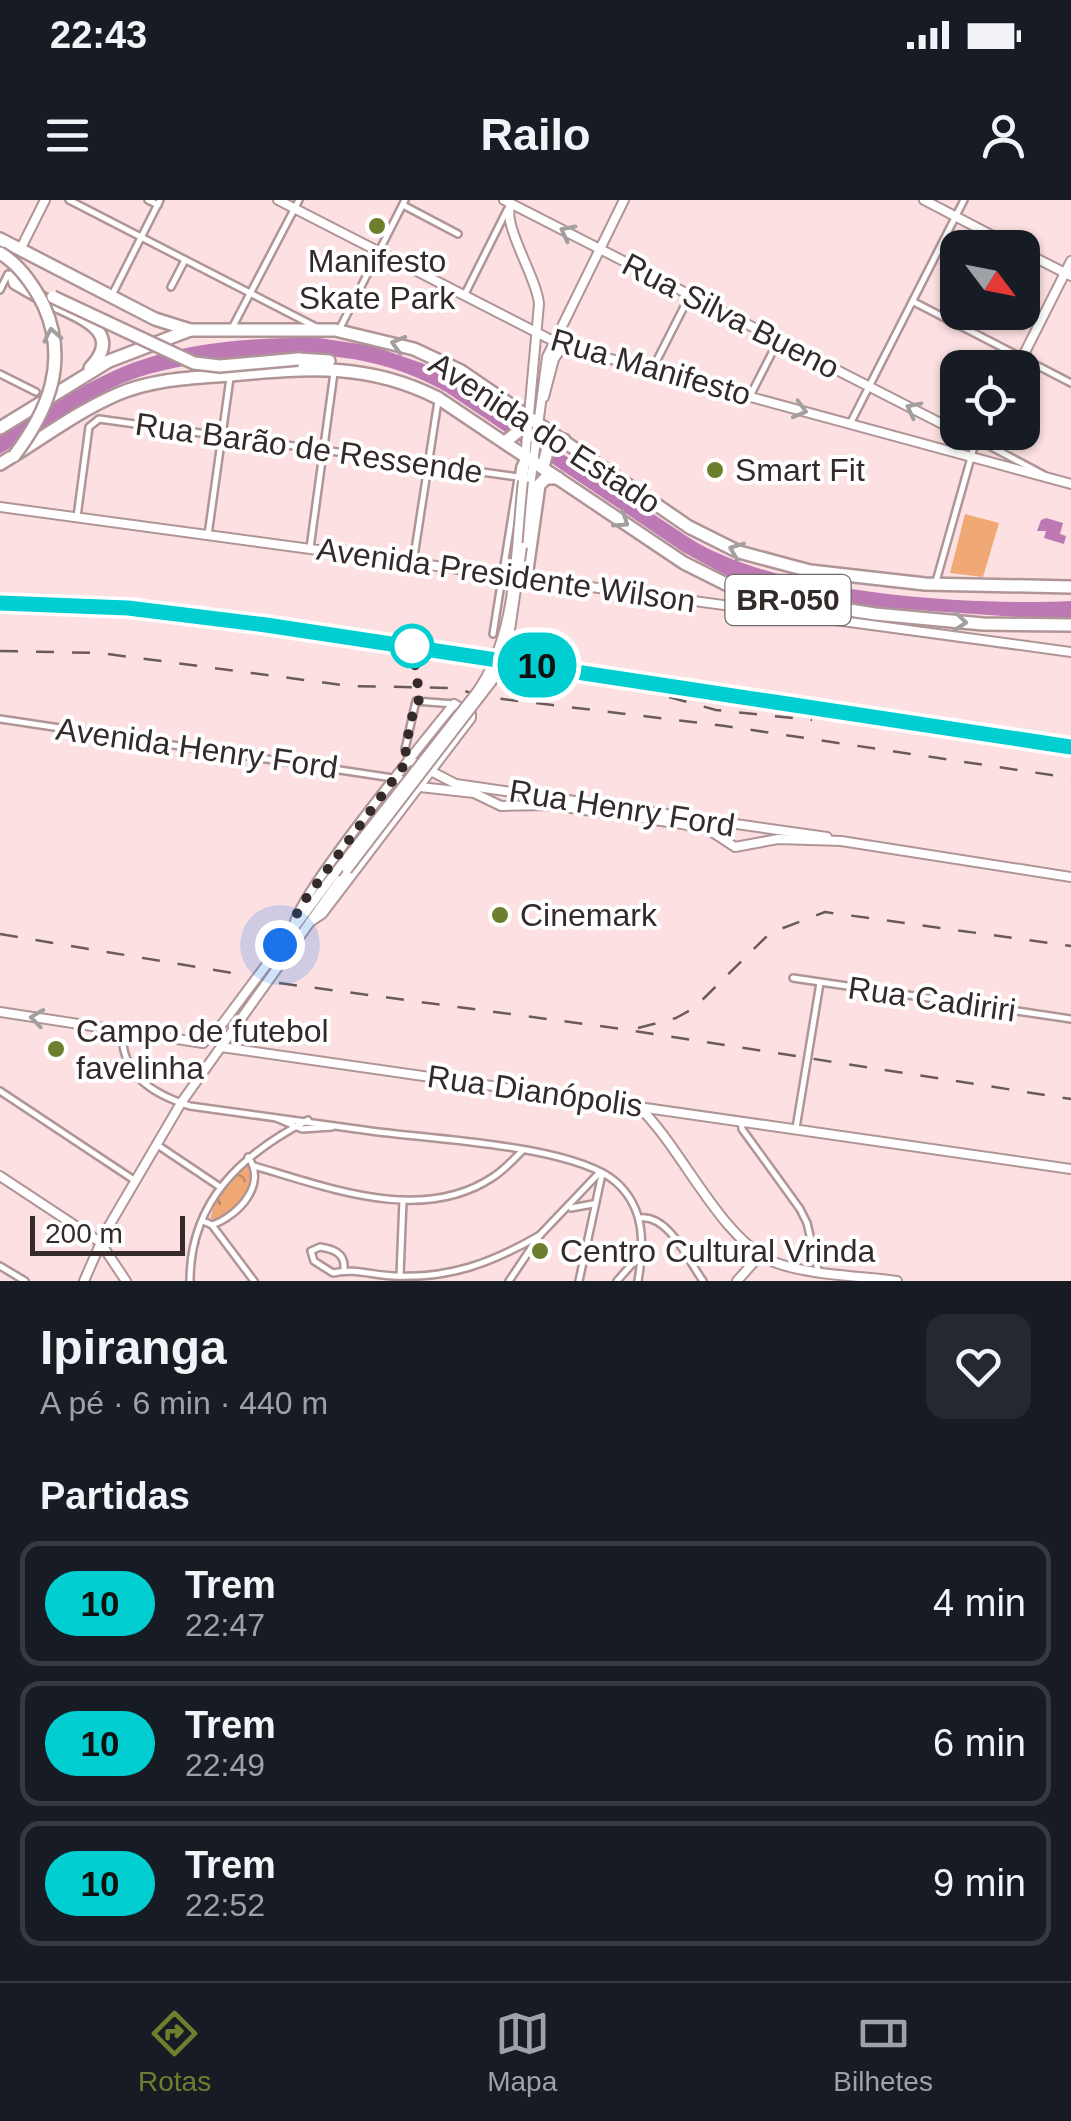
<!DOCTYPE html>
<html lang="pt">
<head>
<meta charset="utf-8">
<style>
  :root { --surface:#171b24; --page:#242831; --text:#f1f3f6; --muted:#9ea1a6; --line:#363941; --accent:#6d7f2e }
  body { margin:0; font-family:Arial,sans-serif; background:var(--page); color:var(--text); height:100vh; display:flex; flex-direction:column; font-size:38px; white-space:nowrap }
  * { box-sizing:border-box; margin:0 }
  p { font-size:32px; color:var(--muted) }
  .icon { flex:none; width:55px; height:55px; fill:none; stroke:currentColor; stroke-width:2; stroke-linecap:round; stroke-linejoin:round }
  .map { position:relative; height:1081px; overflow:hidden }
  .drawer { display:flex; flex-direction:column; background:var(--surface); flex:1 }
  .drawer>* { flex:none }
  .badge { padding:0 20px; border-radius:32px; font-size:35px; line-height:65px }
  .needle { width:65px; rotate:122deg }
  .buttons { position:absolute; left:940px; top:30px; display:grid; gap:20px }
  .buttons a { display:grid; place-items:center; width:100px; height:100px; border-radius:20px; background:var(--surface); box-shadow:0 2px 8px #0004; font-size:50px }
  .scale { position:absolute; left:30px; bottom:25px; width:155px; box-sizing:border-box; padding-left:10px; border:5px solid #342a2a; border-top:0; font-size:28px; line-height:35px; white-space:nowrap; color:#342a2a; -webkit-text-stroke:8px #fff; paint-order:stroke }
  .you { position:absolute; width:50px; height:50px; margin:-25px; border:8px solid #fff; border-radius:50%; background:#1a73e8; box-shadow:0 0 0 15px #1a73e833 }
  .map>.badge { position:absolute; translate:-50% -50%; box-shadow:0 0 0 5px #fff }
  h2 { padding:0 40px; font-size:38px; line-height:90px }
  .round { display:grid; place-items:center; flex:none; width:105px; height:105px; border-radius:20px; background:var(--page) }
  .overview { display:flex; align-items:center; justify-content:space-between; height:170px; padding:0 40px }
  h1 { font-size:48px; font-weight:700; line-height:75px }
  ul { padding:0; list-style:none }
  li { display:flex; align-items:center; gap:30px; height:125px; margin:0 20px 15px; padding:0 20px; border:5px solid var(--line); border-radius:20px }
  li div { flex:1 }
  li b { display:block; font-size:38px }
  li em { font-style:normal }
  li .badge { min-width:110px; font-weight:700; text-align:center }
  .status { display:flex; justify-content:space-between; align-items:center; height:70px; padding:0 50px; background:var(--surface); direction:ltr }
  .status svg { height:28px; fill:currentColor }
  header { display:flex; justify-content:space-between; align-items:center; height:130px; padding:0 40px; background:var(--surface); font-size:45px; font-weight:700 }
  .tab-bar { display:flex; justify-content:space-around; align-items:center; height:140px; border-top:2px solid var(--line); background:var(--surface); font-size:28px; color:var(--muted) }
  .tab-bar a { display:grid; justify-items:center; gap:5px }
  .tab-bar .active { color:var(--accent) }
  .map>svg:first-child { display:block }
  .grass { fill:#f0a975 }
  .forest { fill:url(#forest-crowns) }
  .water { fill:#bc79b3 }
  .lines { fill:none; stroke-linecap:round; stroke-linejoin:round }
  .minor-casing { stroke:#b09597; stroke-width:10 }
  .tertiary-casing { stroke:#b09597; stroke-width:12 }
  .secondary-casing { stroke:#b09597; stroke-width:12 }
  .trunk-casing { stroke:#b09597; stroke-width:16 }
  .minor { stroke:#fff; stroke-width:5 }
  .tertiary { stroke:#fff; stroke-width:8 }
  .secondary { stroke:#fff; stroke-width:8 }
  .trunk { stroke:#fff; stroke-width:11 }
  .rail { stroke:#6a5b5b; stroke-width:2.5; stroke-dasharray:18 18; stroke-linecap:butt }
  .secondary-bridge-casing { stroke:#b09597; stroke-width:12; stroke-linecap:butt }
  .trunk-bridge-casing { stroke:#b09597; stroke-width:16; stroke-linecap:butt }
  .secondary-bridge { stroke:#fff; stroke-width:8 }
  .trunk-bridge { stroke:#fff; stroke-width:11 }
  .oneway { stroke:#a49f9f }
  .line-casing { stroke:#fff; stroke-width:22 }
  .line { stroke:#00ced1; stroke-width:15 }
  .walk { stroke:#342a2a; stroke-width:10; stroke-dasharray:0 18 }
  .poi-dot { fill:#6d7f2e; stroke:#fff; stroke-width:4 }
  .stop-dot { fill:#fff; stroke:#00ced1; stroke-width:5 }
  .labels { text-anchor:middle; stroke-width:8; stroke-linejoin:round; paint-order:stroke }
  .shield { fill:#fff; stroke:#716a6a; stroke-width:2.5 }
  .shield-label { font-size:30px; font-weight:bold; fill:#342a2a }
  .poi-label { font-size:32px; fill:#342a2a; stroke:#fff; text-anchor:start }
  .street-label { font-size:32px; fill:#342a2a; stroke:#fff }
</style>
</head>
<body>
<div class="status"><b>22:43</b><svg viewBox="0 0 49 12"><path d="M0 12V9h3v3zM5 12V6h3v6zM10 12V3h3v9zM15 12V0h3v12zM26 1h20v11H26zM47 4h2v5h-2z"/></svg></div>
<header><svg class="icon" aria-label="menu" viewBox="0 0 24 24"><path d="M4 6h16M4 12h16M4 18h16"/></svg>Railo<svg class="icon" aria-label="person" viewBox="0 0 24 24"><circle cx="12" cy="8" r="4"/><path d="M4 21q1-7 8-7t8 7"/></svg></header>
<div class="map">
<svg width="1071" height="1081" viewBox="0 0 1071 1081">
  <defs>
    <pattern id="forest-crowns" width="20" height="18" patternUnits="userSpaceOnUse" patternTransform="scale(2.5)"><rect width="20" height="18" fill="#f0a975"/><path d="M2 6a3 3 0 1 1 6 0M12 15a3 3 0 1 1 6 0" fill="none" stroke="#c38a60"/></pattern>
  </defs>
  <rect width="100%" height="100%" fill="#fde1e2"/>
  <polygon class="grass" points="965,314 999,323 983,377 950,373"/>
  <path class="forest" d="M246 962C262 987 236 1018 210 1019L217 996Z"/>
  <g class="water">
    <path d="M319 138 373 146 430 166 691 339C780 394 967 406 1071 401V417H1018L872 407 729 377 683 352 446 192C373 151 297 149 216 161 181 166 144 172 112 188 74 207 37 232 0 254V236C35 215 70 191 107 174 171 143 249 137 319 138Z"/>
    <polygon points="1046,318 1063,323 1060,334 1066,336 1064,344 1044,338 1046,331 1037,331 1041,320"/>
  </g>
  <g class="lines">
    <defs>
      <g id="minor">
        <polyline points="69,0 316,127"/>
        <polyline points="148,0 158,5"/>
        <polyline points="403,5 458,34"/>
        <polyline points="171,87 185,60"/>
        <polyline points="0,90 8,74"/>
        <polyline points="112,95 160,0"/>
        <polyline points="464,96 507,10"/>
        <polyline points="914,102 1071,183"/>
        <polyline points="231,130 299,0"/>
        <polyline points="339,130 405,0"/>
        <polyline points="657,171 656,162 690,95"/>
        <polyline points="0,174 36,192"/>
        <polyline points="750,196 778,141"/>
        <polyline points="850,224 964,0"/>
        <polyline points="984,233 986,244 1044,275"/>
        <polyline points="77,317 89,227 99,219 518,277"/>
        <polyline points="208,335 230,178"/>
        <polyline points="310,348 334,173"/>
        <polyline points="413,363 438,201"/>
        <polyline points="935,385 974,247 971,239"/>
        <polyline points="493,434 520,266 524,258"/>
        <polyline points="0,519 393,578"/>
        <polyline points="409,560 405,549 416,501 454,504"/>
        <polyline points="793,778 1071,819"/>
        <path d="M122 830C121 874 150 893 190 906 251 914 310 923 371 931 429 939 574 945 616 982 646 1009 644 1045 638 1081"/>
        <polyline points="0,891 134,980"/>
        <polyline points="276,918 302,929 332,927"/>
        <polyline points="741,921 742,929 800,1009 807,1023 818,1070"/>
        <polyline points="796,928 820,783"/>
        <polyline points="156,944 220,987"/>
        <path d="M254 966C327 987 422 1025 493 977 504 970 513 960 522 951"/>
        <polyline points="571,1008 593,1004"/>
        <path d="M639 1018C668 1013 688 1060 703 1081"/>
        <path d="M203 1021 212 1025C238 1016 268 984 248 957"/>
        <polyline points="212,1025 254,1081"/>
        <polyline points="0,1066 25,1081"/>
        <path d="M344 1068C345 1053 333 1049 320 1047L311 1051 314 1061 333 1073C353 1068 372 1075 393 1076 449 1079 492 1063 540 1035"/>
        <polyline points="400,1076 403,1000"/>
        <path d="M190 1081C190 1001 242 954 308 920"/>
        <polyline points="509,1081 540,1035 600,972"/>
        <polyline points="579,1081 602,974"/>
        <polyline points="617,1081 632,1064 641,1059"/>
      </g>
      <g id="tertiary">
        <polyline points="924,0 1016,48"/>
        <polyline points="20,50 45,0"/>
        <polyline points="1022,51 1071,76"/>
        <polyline points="409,560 456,584 827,637"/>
        <polyline points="395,578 420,587 474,593 501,606 550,605 682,624 709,630 735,647 778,639 841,641 1071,677"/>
        <path d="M294 726C294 699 429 535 454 504L471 514V518L322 714 310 722"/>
        <polyline points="0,812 203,843"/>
        <polyline points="221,847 1071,969"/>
        <path d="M637 905C682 947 719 1038 774 1062 806 1075 862 1076 897 1081"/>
        <polyline points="0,976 100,1042 126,1081"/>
        <polyline points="737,1081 761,1054"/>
      </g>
      <g id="secondary">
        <polyline points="278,0 563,146 1071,284"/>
        <polyline points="504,0 958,232"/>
        <path d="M511 4C501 24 537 77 539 104L523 281"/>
        <polyline points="1017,168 1071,61"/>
        <polyline points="544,197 554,159 563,146"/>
        <polyline points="959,232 971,239 984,232"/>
        <polyline points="0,307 1071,452"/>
        <polyline points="522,347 547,157 624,0"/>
        <polyline points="203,843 223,823 335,673"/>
        <polyline points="84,1081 106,1031 181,903 347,670"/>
      </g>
      <g id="trunk">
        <polyline points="0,39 155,119 190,130"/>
        <path d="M13 76 15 83C27 90 39 97 51 103 79 117 125 131 90 168"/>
        <polyline points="298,159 329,161"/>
        <polyline points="0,228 109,161 190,130 335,130 414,149 461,171 689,327 739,352 810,371 925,384 1071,387"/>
        <polyline points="506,241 519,231 523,213"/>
        <path d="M0 264C39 241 76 212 118 194 153 179 192 178 230 175 307 168 367 162 438 198L684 363 728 385 779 399 875 414 983 424 1071 425"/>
        <polyline points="543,267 548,248 564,240"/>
        <polyline points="526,377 539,285 546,278 558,278"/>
      </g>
    </defs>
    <use href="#minor" class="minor-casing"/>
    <use href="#tertiary" class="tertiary-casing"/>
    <use href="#secondary" class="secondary-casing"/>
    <use href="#trunk" class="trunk-casing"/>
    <use href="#minor" class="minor"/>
    <use href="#tertiary" class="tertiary"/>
    <use href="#secondary" class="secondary"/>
    <use href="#trunk" class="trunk"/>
    <g class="rail">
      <polyline points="0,402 128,408 266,425 1071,547"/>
      <polyline points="0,451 100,453 350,486 454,488 486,497 725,526 1071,578"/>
      <polyline points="669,497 716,510 812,520"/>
      <polyline points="0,734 244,775"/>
      <polyline points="279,783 622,829 1071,899"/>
      <polyline points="638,828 676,818 694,808 770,733 825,712 1071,746"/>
    </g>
    <defs>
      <g id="secondary-bridge">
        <polyline points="347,670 492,481 508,444 522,347"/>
        <path d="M335 673 476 493C518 435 515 350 523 281"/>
      </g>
      <g id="trunk-bridge">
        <path d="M0 53C20 65 34 86 44 106 69 162 48 211 14 256"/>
        <polyline points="53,97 194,163 220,166 298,159"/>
      </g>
    </defs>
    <use href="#secondary-bridge" class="secondary-bridge-casing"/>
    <use href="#trunk-bridge" class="trunk-bridge-casing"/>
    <use href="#secondary-bridge" class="secondary-bridge"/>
    <use href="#trunk-bridge" class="trunk-bridge"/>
  </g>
  <defs><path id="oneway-chevron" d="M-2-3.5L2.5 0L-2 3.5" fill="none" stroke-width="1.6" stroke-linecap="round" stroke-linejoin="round" transform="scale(2.5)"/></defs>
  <g class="oneway">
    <use href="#oneway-chevron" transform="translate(567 32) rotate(-153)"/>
    <use href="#oneway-chevron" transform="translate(52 135) rotate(-101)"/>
    <use href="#oneway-chevron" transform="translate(398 144) rotate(-164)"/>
    <use href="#oneway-chevron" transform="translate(913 209) rotate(-153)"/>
    <use href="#oneway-chevron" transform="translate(800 210) rotate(15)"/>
    <use href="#oneway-chevron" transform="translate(622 321) rotate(34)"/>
    <use href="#oneway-chevron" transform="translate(736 350) rotate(-159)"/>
    <use href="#oneway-chevron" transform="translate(960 422) rotate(5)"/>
    <use href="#oneway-chevron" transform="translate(37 818) rotate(-172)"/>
  </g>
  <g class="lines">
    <defs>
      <polyline id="line" points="0,403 128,408 266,425 1071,547"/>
    </defs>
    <use href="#line" class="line-casing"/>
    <use href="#line" class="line"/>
    <path class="walk" d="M280 745C290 731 294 718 302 704L408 560 405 549 415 504 420 499 412 446"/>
  </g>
  <g class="poi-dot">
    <circle cx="377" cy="26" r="10"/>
    <circle cx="715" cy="270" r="10"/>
    <circle cx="500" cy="715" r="10"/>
    <circle cx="56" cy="849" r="10"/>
    <circle cx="540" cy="1051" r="10"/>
  </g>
  <circle class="stop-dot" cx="412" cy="446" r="20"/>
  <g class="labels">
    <rect class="shield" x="725.5" y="375" width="125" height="50" rx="8"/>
    <g class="shield-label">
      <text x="788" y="410">BR-050</text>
    </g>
    <g class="poi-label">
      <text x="377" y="72" text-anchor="middle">Manifesto<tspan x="377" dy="37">Skate Park</tspan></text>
      <text x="735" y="281">Smart Fit</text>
      <text x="520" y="726">Cinemark</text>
      <text x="76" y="842">Campo de futebol<tspan x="76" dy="37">favelinha</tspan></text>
      <text x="560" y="1062">Centro Cultural Vrinda</text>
    </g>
    <g class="street-label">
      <text transform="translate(731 116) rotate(27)" y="11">Rua Silva Bueno</text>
      <text transform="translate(651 167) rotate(16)" y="11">Rua Manifesto</text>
      <text transform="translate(545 233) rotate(33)" y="11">Avenida do Estado</text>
      <text transform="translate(309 248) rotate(8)" y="11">Rua Barão de Ressende</text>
      <text transform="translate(506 375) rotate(8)" y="11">Avenida Presidente Wilson</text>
      <text transform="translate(197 548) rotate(8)" y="11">Avenida Henry Ford</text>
      <text transform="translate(622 608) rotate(9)" y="11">Rua Henry Ford</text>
      <text transform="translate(932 799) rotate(8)" y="11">Rua Cadiriri</text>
      <text transform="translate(535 891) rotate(8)" y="11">Rua Dianópolis</text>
    </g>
  </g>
</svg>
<div class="buttons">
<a><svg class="needle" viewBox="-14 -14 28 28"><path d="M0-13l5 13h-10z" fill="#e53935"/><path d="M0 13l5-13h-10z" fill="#9ea1a6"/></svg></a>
<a><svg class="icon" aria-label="locate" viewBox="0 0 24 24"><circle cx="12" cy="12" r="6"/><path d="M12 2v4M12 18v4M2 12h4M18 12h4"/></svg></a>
</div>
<div class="scale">200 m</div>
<div class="you" style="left:280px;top:745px"></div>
<b class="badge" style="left:537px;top:465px;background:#00ced1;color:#111">10</b>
</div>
<section class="drawer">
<div class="overview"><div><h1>Ipiranga</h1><p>A pé · 6 min · 440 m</p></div><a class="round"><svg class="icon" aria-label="heart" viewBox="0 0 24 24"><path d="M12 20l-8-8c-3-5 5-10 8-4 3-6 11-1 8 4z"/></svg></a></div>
<h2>Partidas</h2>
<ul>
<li><span class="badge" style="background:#00ced1;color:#111">10</span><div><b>Trem</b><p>22:47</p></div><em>4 min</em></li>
<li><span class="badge" style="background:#00ced1;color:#111">10</span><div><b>Trem</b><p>22:49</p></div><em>6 min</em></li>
<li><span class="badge" style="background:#00ced1;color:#111">10</span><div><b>Trem</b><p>22:52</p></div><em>9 min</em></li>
</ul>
</section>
<nav class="tab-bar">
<a class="active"><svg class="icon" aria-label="directions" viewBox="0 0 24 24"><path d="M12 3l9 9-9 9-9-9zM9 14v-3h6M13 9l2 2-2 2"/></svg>Rotas</a>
<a><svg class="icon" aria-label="map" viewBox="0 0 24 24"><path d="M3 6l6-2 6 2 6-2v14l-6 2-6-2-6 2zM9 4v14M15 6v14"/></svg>Mapa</a>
<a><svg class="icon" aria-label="tickets" viewBox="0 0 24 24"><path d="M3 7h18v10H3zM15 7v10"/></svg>Bilhetes</a>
</nav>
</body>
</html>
